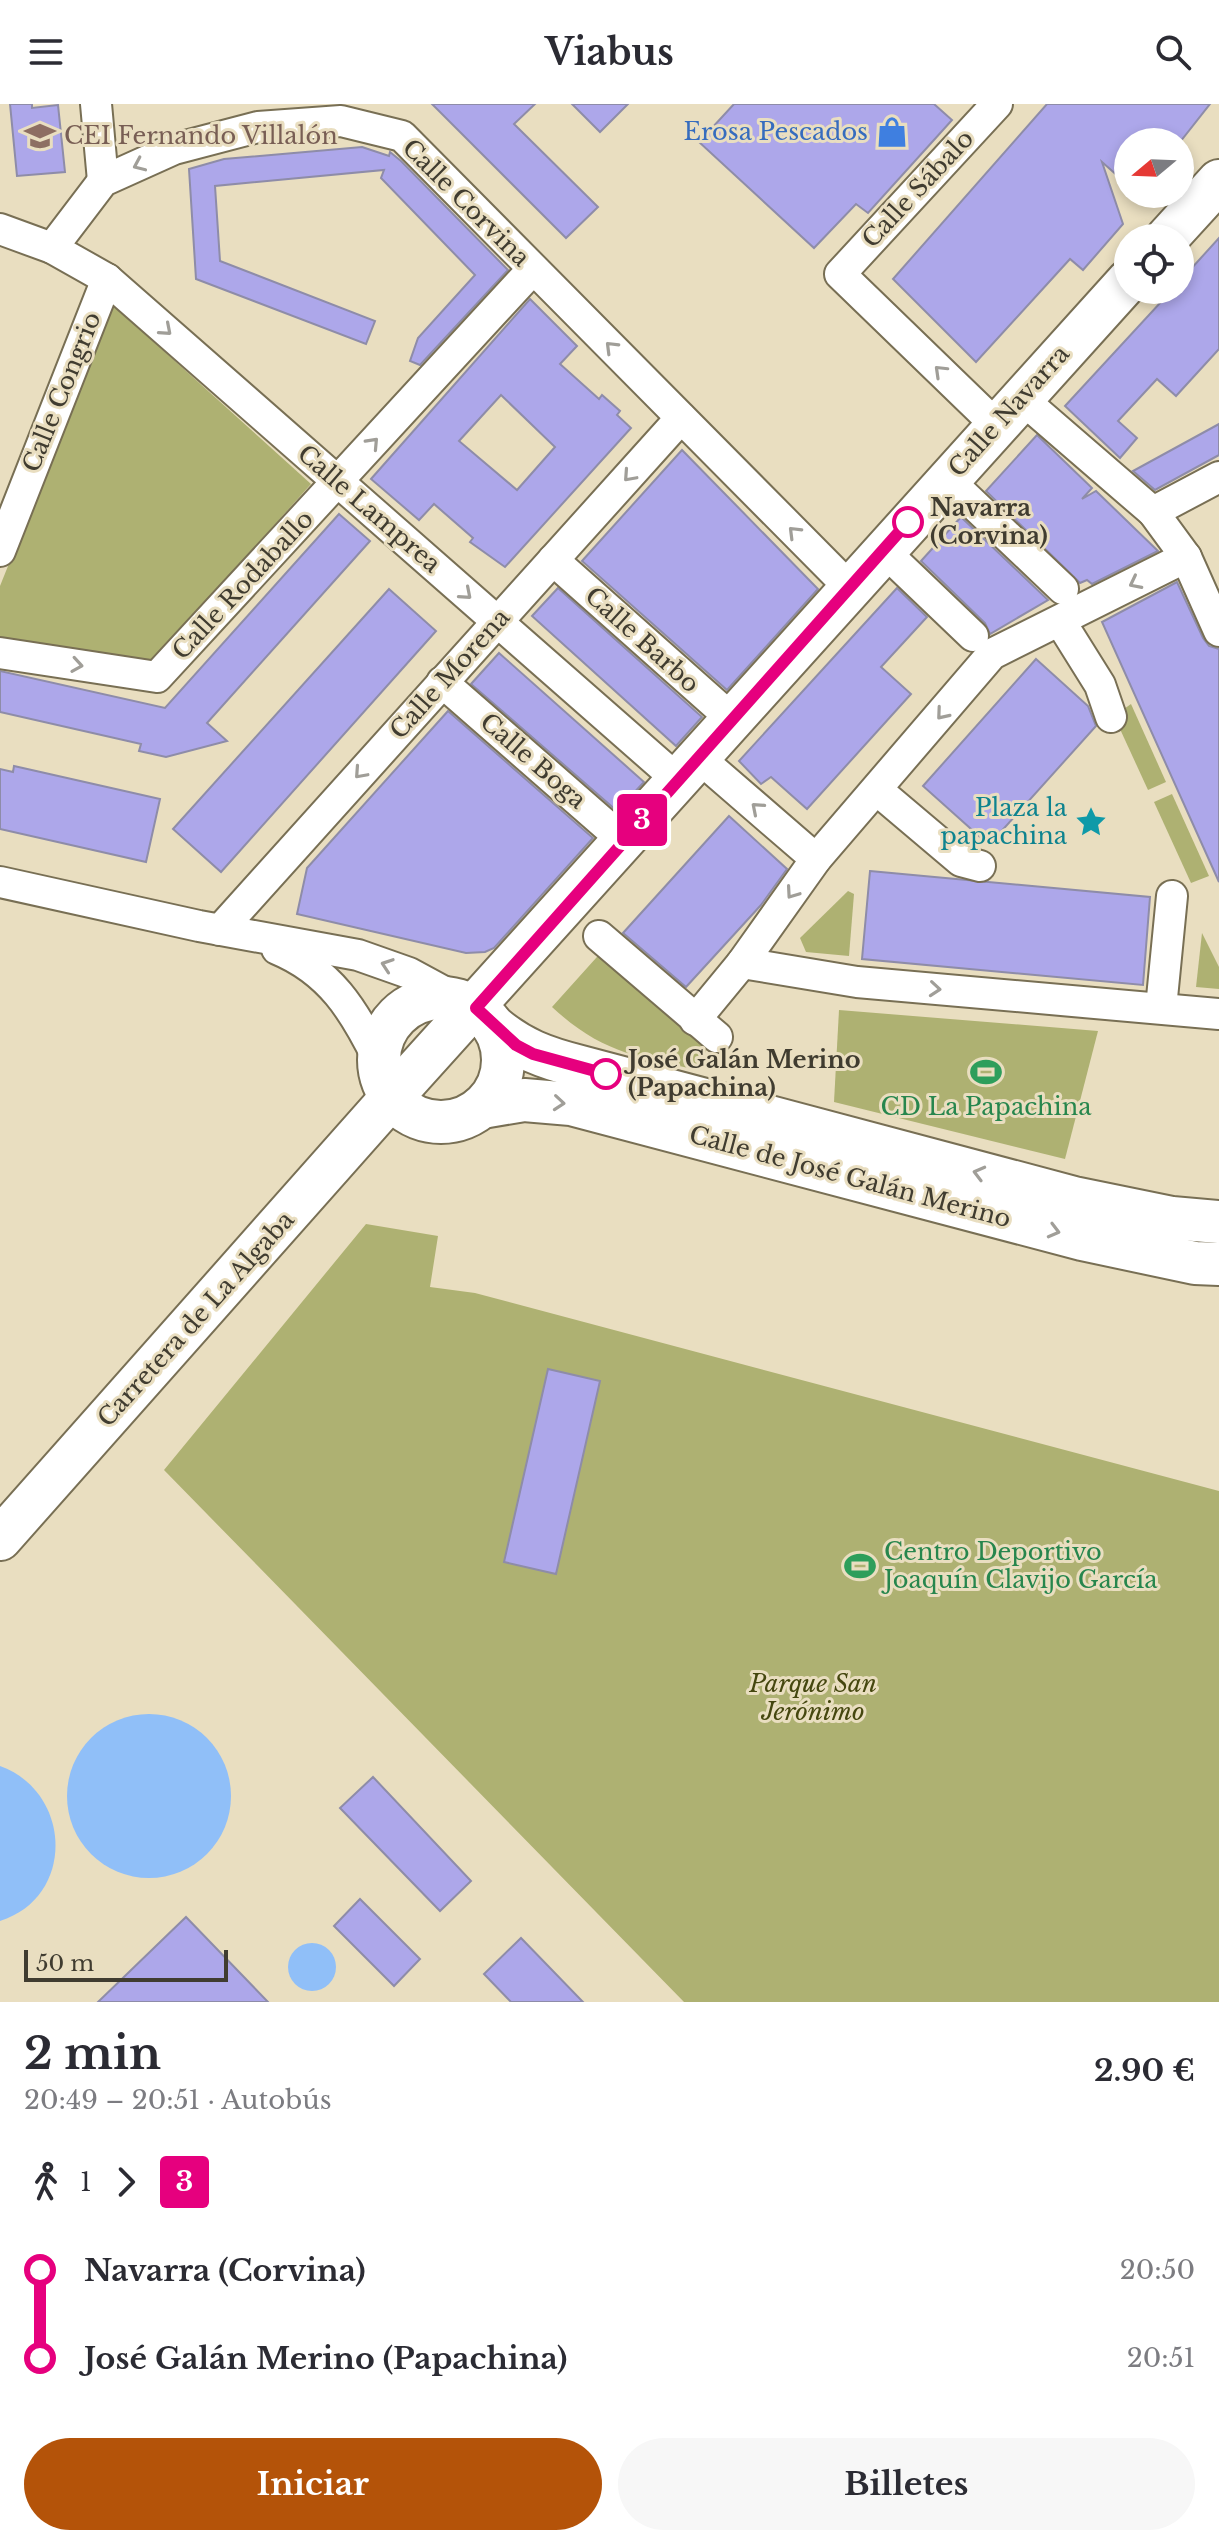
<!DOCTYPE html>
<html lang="es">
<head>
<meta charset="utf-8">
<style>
  :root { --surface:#fff; --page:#f7f7f7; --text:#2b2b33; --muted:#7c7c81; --accent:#b45309 }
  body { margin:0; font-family:"Libre Baskerville",serif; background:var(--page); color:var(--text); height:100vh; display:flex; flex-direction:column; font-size:30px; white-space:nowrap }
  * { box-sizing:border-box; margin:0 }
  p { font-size:26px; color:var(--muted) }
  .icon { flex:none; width:44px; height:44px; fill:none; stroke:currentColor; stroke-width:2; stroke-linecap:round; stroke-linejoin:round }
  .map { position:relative; height:1898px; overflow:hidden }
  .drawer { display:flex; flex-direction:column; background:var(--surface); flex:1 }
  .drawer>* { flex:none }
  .badge { padding:0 16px; border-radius:6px; font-size:28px; line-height:52px }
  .needle { width:52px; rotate:251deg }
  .tools { position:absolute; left:1114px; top:24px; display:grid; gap:16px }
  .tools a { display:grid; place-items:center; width:80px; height:80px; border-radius:50%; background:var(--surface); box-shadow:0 4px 12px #0003; font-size:40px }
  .scale { position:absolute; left:24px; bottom:20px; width:204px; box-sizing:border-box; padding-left:8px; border:4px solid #403c30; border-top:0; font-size:22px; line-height:28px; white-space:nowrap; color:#403c30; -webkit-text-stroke:6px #e9dec0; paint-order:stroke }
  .map>.badge { position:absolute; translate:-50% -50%; box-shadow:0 0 0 4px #fff }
  .legs { display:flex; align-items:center; gap:12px; height:88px; padding:0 24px; font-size:26px }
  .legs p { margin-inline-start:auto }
  .head { display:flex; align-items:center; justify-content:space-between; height:136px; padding:0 24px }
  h1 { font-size:44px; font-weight:700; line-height:60px }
  .button { display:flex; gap:16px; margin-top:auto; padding:16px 24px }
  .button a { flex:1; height:92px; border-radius:48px; background:var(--accent); color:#fff; font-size:32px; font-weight:700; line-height:92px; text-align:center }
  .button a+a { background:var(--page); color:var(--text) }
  ul { padding:0 24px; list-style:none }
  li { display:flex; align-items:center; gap:28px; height:88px; font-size:30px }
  li i { display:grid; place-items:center; width:12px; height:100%; margin:0 10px; background:currentColor }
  li i::after { content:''; width:20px; height:20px; margin:-10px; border:6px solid; border-radius:50%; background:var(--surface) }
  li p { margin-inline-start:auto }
  li:first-child i { background:linear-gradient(#0000 50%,currentColor 0) }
  li:last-child i { background:linear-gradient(currentColor 50%,#0000 0) }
  header { display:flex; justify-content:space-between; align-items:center; height:104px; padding:0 24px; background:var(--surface); font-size:36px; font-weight:700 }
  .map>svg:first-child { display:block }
  .green { fill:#aeb172 }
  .water { fill:#90bff8 }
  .building { fill:#ada7ea; stroke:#8e8ca8; stroke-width:2; fill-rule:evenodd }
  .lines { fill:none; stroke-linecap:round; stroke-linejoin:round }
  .street-casing { stroke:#786f54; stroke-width:34 }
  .secondary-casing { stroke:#786f54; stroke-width:46 }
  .street { stroke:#fff; stroke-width:30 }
  .secondary { stroke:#fff; stroke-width:42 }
  .oneway { stroke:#a09e98 }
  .line-1-casing { stroke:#fff; stroke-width:18 }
  .line-1 { stroke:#e6007e; stroke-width:12 }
  .stop-1-dot { fill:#fff; stroke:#e6007e; stroke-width:4 }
  .labels { text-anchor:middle; stroke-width:6; stroke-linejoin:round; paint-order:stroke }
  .shop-label { font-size:24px; fill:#366cbe; stroke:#e9dec0; text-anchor:end }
  .education-label { font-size:24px; fill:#785e54; stroke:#e9dec0; text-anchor:start }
  .street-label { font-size:24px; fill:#403c30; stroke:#e9dec0 }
  .stop-label { font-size:24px; font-weight:bold; fill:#403c30; stroke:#e9dec0; text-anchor:start }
  .culture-label { font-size:24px; fill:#0d838f; stroke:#e9dec0; text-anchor:end }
  .leisure-label { font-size:24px; fill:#27864d; stroke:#e9dec0 }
  .park-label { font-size:24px; font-style:italic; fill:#45470f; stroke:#e9dec0 }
</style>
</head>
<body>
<header><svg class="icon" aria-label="menu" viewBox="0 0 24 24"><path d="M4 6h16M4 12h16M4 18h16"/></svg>Viabus<svg class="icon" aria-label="search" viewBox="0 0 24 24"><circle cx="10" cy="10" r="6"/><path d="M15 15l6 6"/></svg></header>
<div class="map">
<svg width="1219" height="1898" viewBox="0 0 1219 1898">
  <rect width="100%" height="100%" fill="#e9dec0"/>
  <g class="green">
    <polygon points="113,201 311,380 152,558 0,537 0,482"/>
    <polygon points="1131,600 1166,678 1148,686 1114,612"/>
    <polygon points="1172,690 1209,772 1191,779 1154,698"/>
    <polygon points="848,787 854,790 849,852 806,848 800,834"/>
    <polygon points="1202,829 1219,863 1219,885 1196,883"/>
    <path d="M605 844 710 937 698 966C635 952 602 949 552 903Z"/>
    <polygon points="839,906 1098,927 1065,1055 834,998"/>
    <polygon points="366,1120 438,1132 430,1183 475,1189 1219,1387 1219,1898 684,1898 164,1366"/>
  </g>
  <g class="water">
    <circle cx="149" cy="1692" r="82"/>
    <path d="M0 1662C72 1688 76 1793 0 1817Z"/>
    <circle cx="312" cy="1863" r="24"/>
  </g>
  <g class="building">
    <polygon points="10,0 32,0 32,4 58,1 65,68 17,72"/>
    <polygon points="432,0 535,0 514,20 598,103 566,134"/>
    <polygon points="572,0 628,0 600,28"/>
    <polygon points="734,0 934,0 952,16 868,109 856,100 814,144 699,38"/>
    <polygon points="1047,0 1210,0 1180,38 1128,38 1128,81 1102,58 1123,120 1083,166 1070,155 976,258 893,175"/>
    <polygon points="362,43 389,52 390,48 401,57 508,166 420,261 410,257 418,234 475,171 381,74 384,66 215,82 220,157 375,217 366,240 196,175 189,65 224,55"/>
    <polygon points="1219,134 1219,245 1176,292 1157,275 1118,317 1137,334 1120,354 1065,302 1172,186 1180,186 1180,177"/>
    <path d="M530 195 577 242 560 260 599 295 602 291 620 307 617 311 631 324 505 463 470 438 473 434 434 400 419 416 371 375ZM501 291 555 343 517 386 459 337Z"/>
    <polygon points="1219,320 1219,351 1155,386 1133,367"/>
    <polygon points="1037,331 1092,384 1082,395 1096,387 1158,447 1092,480 1087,476 1080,479 986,387"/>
    <polygon points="682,346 818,485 727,586 582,457"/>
    <polygon points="339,410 370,437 207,619 227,637 166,653 139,647 141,640 0,608 0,567 165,604"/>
    <polygon points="961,413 1048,496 990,530 985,519 921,457"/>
    <polygon points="1177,478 1203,534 1209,542 1219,545 1219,778 1102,518"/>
    <polygon points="558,484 702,613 676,642 532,512"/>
    <polygon points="897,484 927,513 881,563 911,590 807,705 771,673 761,680 739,657"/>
    <polygon points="389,485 436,527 221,768 173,725"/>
    <polygon points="499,549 644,678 617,707 471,580"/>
    <polygon points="1036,555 1088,602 1096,622 989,741 923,682"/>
    <polygon points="448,607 593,734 494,844 485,848 466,849 297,810 307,764"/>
    <polygon points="14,662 160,695 146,758 0,725 0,665 13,668"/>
    <polygon points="729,712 787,765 761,801 686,883 623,829"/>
    <polygon points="870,767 1150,793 1143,881 862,855"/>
    <polygon points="548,1265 600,1277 556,1470 504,1458"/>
    <polygon points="373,1673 471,1777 440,1807 340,1704"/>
    <polygon points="360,1795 420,1855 394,1882 334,1822"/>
    <polygon points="186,1813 268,1898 98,1898"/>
    <polygon points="521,1834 583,1898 511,1898 484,1870"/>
  </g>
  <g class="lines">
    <defs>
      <g id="street">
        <polyline points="96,0 103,77"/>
        <polyline points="0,125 52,144 103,77 174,45 258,23 341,17 402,32 849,483"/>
        <polyline points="52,144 107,175 678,676"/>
        <polyline points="1021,294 1153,408 1186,453 1219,527"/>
        <polyline points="996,321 840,170 997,0"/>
        <polyline points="947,375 1063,485"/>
        <polyline points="1153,408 1219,373"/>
        <polyline points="883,446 973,532"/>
        <polyline points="0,447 107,175"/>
        <polyline points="553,456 732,615"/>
        <polyline points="1060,517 1100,581 1111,613"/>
        <polyline points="0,549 157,573 533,165"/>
        <polyline points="442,578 624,737"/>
        <polyline points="698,653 816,755"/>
        <polyline points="877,686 961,757 980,762"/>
        <polyline points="0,778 199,822 358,851 409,869 457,895"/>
        <polyline points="220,826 681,314"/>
        <polyline points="599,832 717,933"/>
        <path d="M277 845C330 867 354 906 378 955"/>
        <polyline points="742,859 857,878 1219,910"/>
        <polyline points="1161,904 1172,792"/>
        <polyline points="695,916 742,859 816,755 992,550 1186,453"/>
      </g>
      <g id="secondary">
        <polyline points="1167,134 1219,77"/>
        <circle cx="441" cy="956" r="62"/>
        <path d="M492 921C520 945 545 954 581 963L1074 1094 1172 1114 1219 1118"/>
        <polyline points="482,1003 524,996 571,1000 1082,1135 1195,1159 1219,1160"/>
        <polyline points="0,1435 391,994 1128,177"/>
      </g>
    </defs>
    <use href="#street" class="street-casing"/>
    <use href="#secondary" class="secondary-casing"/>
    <use href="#street" class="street"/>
    <use href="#secondary" class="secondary"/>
  </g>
  <defs><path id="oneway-chevron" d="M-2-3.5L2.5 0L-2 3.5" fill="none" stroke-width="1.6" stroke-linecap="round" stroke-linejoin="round" transform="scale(2)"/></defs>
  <g class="oneway">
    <use href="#oneway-chevron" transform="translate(139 61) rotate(156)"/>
    <use href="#oneway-chevron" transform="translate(166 226) rotate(41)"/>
    <use href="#oneway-chevron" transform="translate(611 243) rotate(-135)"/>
    <use href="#oneway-chevron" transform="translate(940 267) rotate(-136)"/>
    <use href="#oneway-chevron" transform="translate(373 339) rotate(-47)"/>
    <use href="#oneway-chevron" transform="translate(629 372) rotate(132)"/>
    <use href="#oneway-chevron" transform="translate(794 428) rotate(-135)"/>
    <use href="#oneway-chevron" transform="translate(1135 479) rotate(153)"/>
    <use href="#oneway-chevron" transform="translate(466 490) rotate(41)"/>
    <use href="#oneway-chevron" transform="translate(77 561) rotate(9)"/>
    <use href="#oneway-chevron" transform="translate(942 610) rotate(130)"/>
    <use href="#oneway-chevron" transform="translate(360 669) rotate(132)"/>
    <use href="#oneway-chevron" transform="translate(757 704) rotate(-139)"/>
    <use href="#oneway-chevron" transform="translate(792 789) rotate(125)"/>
    <use href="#oneway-chevron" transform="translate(387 861) rotate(-161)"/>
    <use href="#oneway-chevron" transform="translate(935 885) rotate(5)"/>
    <use href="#oneway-chevron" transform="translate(559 999) rotate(5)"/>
    <use href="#oneway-chevron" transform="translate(979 1069) rotate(-165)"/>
    <use href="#oneway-chevron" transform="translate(1054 1127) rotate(15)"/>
  </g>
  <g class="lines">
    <defs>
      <polyline id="line-1" points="606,970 533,950 516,941 476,904 908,418"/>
    </defs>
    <use href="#line-1" class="line-1-casing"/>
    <use href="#line-1" class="line-1"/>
  </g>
  <defs>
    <symbol id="shop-bare" viewBox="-9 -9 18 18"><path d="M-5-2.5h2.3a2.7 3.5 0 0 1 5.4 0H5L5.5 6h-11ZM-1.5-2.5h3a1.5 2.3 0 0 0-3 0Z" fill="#3f7fe0" stroke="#e9dec0" stroke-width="2.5" paint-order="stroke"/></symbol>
    <symbol id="school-bare" viewBox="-9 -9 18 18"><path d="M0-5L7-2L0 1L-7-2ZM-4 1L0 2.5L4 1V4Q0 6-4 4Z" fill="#8d6e63" stroke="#e9dec0" stroke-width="2.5" paint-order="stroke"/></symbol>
    <symbol id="sight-bare" viewBox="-9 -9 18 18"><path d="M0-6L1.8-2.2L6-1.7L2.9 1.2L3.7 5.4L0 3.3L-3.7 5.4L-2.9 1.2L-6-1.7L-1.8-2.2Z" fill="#0f9aa8" stroke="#e9dec0" stroke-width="2.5" paint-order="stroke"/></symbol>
    <symbol id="stadium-bare" viewBox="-9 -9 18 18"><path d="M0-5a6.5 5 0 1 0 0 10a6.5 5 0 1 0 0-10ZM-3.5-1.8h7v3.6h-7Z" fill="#2e9e5b" stroke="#e9dec0" stroke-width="2.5" paint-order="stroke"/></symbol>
  </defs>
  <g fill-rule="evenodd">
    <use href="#shop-bare" x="870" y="6" width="44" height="44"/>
    <use href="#school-bare" x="18" y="10" width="44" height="44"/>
    <use href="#sight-bare" x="1069" y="696" width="44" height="44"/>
    <use href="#stadium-bare" x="964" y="946" width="44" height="44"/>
    <use href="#stadium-bare" x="838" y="1440" width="44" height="44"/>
  </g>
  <g class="stop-1-dot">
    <circle cx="908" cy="418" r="14"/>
    <circle cx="606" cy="970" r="14"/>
  </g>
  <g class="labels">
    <g class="shop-label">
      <text x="868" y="36">Erosa Pescados</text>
    </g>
    <g class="education-label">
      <text x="64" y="40">CEI Fernando Villalón</text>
    </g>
    <g class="street-label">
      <text transform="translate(918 85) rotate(-47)" y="8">Calle Sábalo</text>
      <text transform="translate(466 99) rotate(45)" y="8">Calle Corvina</text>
      <text transform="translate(62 288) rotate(-68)" y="8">Calle Congrio</text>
      <text transform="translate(1009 307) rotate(-48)" y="8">Calle Navarra</text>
      <text transform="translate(369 405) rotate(41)" y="8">Calle Lamprea</text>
      <text transform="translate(243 481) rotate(-47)" y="8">Calle Rodaballo</text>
      <text transform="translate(642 536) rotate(42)" y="8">Calle Barbo</text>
      <text transform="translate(450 570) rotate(-48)" y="8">Calle Morena</text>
      <text transform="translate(533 657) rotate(41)" y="8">Calle Boga</text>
      <text transform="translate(850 1073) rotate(15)" y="8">Calle de José Galán Merino</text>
      <text transform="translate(196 1215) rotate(-48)" y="8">Carretera de La Algaba</text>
    </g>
    <g class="stop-label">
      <text x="930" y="412">Navarra<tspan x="930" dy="28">(Corvina)</tspan></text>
      <text x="628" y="964">José Galán Merino<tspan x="628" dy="28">(Papachina)</tspan></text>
    </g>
    <g class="culture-label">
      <text x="1067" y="712">Plaza la<tspan x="1067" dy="28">papachina</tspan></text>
    </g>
    <g class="leisure-label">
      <text x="986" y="1011">CD La Papachina</text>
      <text x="884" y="1456" text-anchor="start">Centro Deportivo<tspan x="884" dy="28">Joaquín Clavijo García</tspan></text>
    </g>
    <g class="park-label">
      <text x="813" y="1588">Parque San<tspan x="813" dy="28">Jerónimo</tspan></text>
    </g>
  </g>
</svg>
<div class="tools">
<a><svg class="needle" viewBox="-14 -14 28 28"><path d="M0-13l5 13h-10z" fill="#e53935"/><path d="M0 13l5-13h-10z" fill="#7c7c81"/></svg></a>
<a><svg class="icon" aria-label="locate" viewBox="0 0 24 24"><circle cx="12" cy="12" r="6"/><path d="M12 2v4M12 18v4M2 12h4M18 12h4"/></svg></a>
</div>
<div class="scale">50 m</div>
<b class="badge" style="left:642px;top:716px;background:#e6007e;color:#fff">3</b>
</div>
<section class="drawer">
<div class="head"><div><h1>2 min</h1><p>20:49 – 20:51 · Autobús</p></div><b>2.90 €</b></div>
<div class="legs"><svg class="icon" aria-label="walk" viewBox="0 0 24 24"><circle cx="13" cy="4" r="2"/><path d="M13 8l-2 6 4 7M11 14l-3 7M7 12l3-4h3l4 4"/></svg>1<svg class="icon" aria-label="forward" viewBox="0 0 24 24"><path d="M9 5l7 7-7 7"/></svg><b class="badge" style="background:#e6007e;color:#fff">3</b></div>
<ul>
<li><i style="color:#e6007e"></i><b>Navarra (Corvina)</b><p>20:50</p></li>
<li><i style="color:#e6007e"></i><b>José Galán Merino (Papachina)</b><p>20:51</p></li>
</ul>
<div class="button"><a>Iniciar</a><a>Billetes</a></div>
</section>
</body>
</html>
